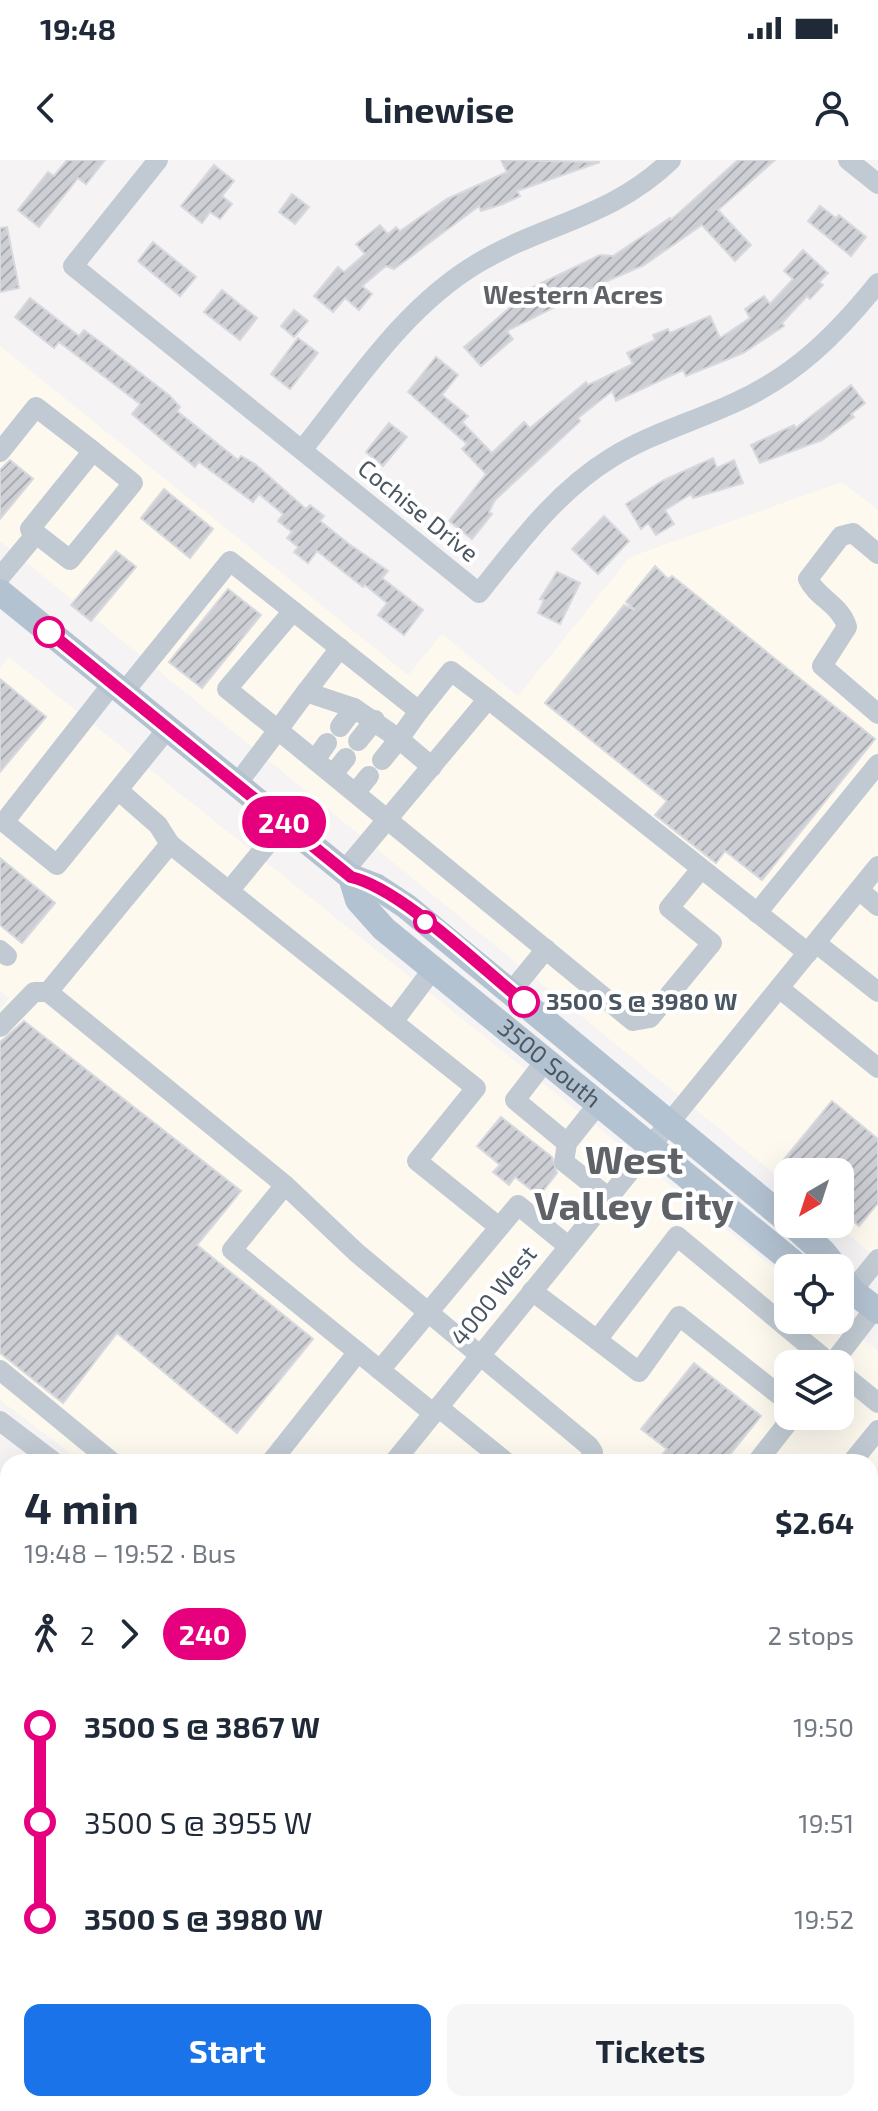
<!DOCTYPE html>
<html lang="en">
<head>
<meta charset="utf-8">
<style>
  :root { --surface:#fff; --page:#f6f6f7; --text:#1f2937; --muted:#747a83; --accent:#1a73e8 }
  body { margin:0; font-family:"Exo 2",sans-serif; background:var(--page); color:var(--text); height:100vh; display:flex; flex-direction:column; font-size:30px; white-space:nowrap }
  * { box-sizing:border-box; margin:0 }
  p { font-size:26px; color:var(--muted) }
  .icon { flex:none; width:44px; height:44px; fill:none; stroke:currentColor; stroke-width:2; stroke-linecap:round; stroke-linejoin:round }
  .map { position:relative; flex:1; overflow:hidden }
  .details { position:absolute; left:0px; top:1294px; width:878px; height:658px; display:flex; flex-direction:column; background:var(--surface); border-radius:24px 24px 0 0; box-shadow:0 8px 32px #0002 }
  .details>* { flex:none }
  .badge { padding:0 16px; border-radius:26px; font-size:28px; line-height:52px }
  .needle { width:52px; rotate:219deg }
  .buttons { position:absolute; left:774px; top:998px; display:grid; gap:16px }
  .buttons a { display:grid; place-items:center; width:80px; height:80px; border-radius:16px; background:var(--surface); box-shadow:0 8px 32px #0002; font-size:40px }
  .map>.badge { position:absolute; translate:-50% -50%; box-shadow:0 0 0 4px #fff }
  .legs { display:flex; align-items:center; gap:12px; height:88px; padding:0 24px; font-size:26px }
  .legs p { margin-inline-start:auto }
  .summary { display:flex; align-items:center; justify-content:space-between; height:136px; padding:0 24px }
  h1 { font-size:44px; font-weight:700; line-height:60px }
  .cta { display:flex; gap:16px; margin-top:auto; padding:16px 24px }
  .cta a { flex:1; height:92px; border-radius:16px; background:var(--accent); color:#fff; font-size:32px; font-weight:700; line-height:92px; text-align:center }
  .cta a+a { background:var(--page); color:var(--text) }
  ul { padding:0 24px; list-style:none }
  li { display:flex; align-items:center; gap:28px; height:96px; font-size:30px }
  li i { display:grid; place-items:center; width:12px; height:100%; margin:0 10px; background:currentColor }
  li i::after { content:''; width:20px; height:20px; margin:-10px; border:6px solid; border-radius:50%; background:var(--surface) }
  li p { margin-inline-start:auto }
  li:first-child i { background:linear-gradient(#0000 50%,currentColor 0) }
  li:last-child i { background:linear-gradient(currentColor 50%,#0000 0) }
  .status { display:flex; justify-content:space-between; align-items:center; height:56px; padding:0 40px; background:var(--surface); direction:ltr }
  .status svg { height:22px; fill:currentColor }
  header { display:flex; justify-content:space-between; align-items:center; height:104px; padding:0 24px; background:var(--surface); font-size:36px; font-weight:700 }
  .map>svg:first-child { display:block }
  .commercial { fill:#fdf9ef; fill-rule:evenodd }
  .medical { fill:#fce8e6 }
  .building { fill:url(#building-hatch); stroke:#d7d9de; stroke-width:2 }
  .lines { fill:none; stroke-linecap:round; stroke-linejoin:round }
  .minor { stroke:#c1cad2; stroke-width:20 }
  .major { stroke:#b3c2d1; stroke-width:26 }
  .line-1-casing { stroke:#fff; stroke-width:18 }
  .line-1 { stroke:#e6007e; stroke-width:12 }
  .stop-1-dot { fill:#fff; stroke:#e6007e; stroke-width:4 }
  .labels { text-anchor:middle; stroke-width:8; stroke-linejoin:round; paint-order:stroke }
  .street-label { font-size:24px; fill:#4a5661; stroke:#fff }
  .stop-label { font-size:24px; font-weight:bold; fill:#4a5661; stroke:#fff; text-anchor:start }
  .neighbourhood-label { font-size:26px; font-weight:bold; fill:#5f6368; stroke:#fff }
  .town-label { font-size:40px; font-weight:bold; fill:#5f6368; stroke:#fff }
</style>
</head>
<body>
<div class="status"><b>19:48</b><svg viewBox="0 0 49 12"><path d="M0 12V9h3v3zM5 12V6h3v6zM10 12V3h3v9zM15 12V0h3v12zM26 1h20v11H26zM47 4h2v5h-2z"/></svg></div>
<header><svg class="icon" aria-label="back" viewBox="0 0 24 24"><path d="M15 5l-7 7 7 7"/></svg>Linewise<svg class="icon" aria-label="person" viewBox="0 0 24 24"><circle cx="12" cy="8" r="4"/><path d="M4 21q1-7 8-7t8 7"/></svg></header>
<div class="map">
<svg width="878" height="1951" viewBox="0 0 878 1951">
  <defs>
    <pattern id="building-hatch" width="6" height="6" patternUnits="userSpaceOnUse" patternTransform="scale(2)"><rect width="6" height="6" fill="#cdcfd5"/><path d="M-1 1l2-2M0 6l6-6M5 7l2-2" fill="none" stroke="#a8abb0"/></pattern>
  </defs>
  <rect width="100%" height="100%" fill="#f5f3f3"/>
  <g class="commercial">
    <polygon points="0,186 408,515 442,474 518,536 630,397 842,322 878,350 878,1099 836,1064 840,1064 840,1012 788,1012 788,1025 0,381"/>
    <path d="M9 497 788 1119V1160H839L878 1191V1820L870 1814V1302H82L0 1240V849L9 838 0 831V508ZM788 1204H840V1256H788Z"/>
  </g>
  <polygon class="medical" points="870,1876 878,1882 878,1951 407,1951 413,1944 870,1944"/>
  <g class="building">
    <polygon points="67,0 105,0 86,24 78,18 39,67 18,50 48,12 54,16"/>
    <polygon points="501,0 600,2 517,31 520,36 503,44 481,51 479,46 394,109 386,106 362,126 372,134 359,150 345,138 333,152 314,136 338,107 344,112 365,94 356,84 380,65 388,74 396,67 400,71 447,39 507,12"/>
    <polygon points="738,0 775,0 718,50 751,85 735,101 702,65 644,105 561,141 563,143 507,171 513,179 481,206 464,187 513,145 510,138 600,95 613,96 670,58 671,60"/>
    <polygon points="214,5 234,21 222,36 232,44 220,59 210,52 202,63 181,46"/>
    <polygon points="292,34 309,47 295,64 279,52"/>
    <polygon points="820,46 836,58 839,55 866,77 851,96 808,61"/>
    <polygon points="7,67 19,128 0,132 0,68"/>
    <polygon points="153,82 196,117 180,136 138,101"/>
    <polygon points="803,90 828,113 819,122 823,125 810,139 807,136 782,163 784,166 743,193 686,216 683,210 616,241 612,231 578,258 580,261 495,340 489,352 492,354 472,379 449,361 486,314 462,289 467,284 408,232 436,197 458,215 442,235 468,256 462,262 492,293 524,262 530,268 586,222 588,225 633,204 627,193 655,180 653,175 668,169 670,173 710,156 720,178 750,158 745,149 764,136 770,144 793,119 784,111"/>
    <polygon points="222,130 257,158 240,180 204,152"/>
    <polygon points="30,138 79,176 84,170 99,181 170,236 180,247 177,251 238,300 241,296 255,304 306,349 310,345 324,356 320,361 349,384 388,411 382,418 423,450 404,475 378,455 387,443 365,425 363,427 317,391 308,403 294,392 298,387 287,378 292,372 278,361 283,354 259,334 253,342 199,302 195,307 132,254 140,244 59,182 54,188 15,157"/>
    <polygon points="294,150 308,161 294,177 281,166"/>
    <polygon points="298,178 318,193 290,229 271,214"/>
    <polygon points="851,225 865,243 851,254 854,257 822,280 760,303 751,285 794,265 796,268"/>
    <polygon points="389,263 407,277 383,306 366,292"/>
    <polygon points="713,298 717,308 734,300 743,323 693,338 691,334 665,350 674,364 656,375 648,363 641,369 626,344 664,320"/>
    <polygon points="10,300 33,319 0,359 0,310"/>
    <polygon points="164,329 213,369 190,398 141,358"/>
    <polygon points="604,356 629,381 598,414 572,389"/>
    <polygon points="116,391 136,407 91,461 71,445"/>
    <polygon points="655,406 668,419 672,416 875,579 762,720 725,691 716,703 655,655 667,641 545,543 624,445 635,450 626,442"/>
    <polygon points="557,412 580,423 560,464 538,453 544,440 540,439"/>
    <polygon points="228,429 261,455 202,528 169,502"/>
    <polygon points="0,519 46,557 0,612"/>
    <polygon points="0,698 55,743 22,783 0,765"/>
    <polygon points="24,861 241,1031 197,1085 313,1179 237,1273 117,1173 63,1243 0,1193 0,882"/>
    <polygon points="832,941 878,979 878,1043 859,1066 840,1050 840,1012 793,1012 782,1002"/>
    <polygon points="501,957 552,997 557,1013 539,1036 515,1017 509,1025 493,1012 500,1005 477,986"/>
    <polygon points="694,1203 761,1256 724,1302 656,1302 667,1289 641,1269"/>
  </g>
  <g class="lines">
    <g class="minor">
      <path d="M158 0 73 106 479 433C519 383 556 332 611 298 649 274 693 262 734 243 795 216 837 174 878 123"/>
      <polyline points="848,0 878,24"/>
      <path d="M302 290C355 224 404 147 478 103 545 63 611 58 671 0"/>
      <polygon points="93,291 133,323 70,400 30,369"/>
      <polyline points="0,292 36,247 93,291"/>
      <path d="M878 394 853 373 841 376 808 419C817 438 841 445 847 467L822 506 878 554"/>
      <polyline points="0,417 36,374"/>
      <polyline points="293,451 227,529 278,570 306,532 354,548 399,579 382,600"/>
      <polyline points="113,523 4,662 57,705 168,568"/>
      <polyline points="124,532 230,401 419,551 451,511 488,539"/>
      <polyline points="306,532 340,488"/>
      <polyline points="419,551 399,579 432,607"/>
      <polyline points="340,567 354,548"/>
      <polyline points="358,581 375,560"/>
      <polyline points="315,600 327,583"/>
      <polyline points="333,614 346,598"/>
      <polyline points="237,624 278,570 633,861 650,858 712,783 669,748 701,709"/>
      <polyline points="118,630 158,665 170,684"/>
      <polyline points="356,632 369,616"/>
      <polyline points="344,711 488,539 808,793"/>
      <polyline points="859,730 878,746"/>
      <polyline points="229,731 285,663"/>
      <polyline points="757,753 878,604"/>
      <polyline points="816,783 878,832"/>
      <polyline points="0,790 7,796"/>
      <polyline points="779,828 878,908"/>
      <polyline points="48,832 170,684 476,928 417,1001 499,1067"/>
      <polyline points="511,832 546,789"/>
      <polyline points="393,862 433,809"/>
      <polyline points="0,867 34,832 48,832 285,1025 232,1090 433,1253"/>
      <polyline points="546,900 515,940 567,983"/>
      <polyline points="599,943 567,983 564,1002 608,1037"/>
      <polyline points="285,1025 357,1093 589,1286 593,1292 588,1302"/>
      <polyline points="532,1131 597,1180 677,1076 831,1204"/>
      <polyline points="852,1131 878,1099"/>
      <polyline points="597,1180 639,1212 679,1156 788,1242"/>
      <polyline points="832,1204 875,1148"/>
      <polyline points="0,1210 112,1302"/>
      <polyline points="380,1210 518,1045 568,1086"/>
      <polyline points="840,1212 878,1243"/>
      <polyline points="438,1247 506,1302"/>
      <polyline points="0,1261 54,1302"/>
      <polyline points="271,1302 358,1192"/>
      <polyline points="394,1302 878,706"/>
      <polyline points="757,1302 793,1256"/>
      <polyline points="852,1302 878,1270"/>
      <polyline points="870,1346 878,1336"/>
      <polyline points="870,1370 878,1376"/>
      <polyline points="870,1488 878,1494"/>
      <polyline points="0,1788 8,1779"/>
      <polyline points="870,1834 878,1841"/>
      <polyline points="870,1861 878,1868"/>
      <polyline points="870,1934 878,1941"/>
      <polyline points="492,1944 493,1951"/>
      <polyline points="762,1944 770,1951"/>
      <polyline points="216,1947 219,1944"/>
      <polyline points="661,1951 667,1944"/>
    </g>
    <g class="major">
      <polyline points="0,432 351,717 377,727 406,746 788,1061"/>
      <path id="s1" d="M351 717 358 740 384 769 800 1108"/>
      <polyline points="792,1064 823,1092 836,1108"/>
      <polyline points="840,1114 852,1131 878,1151"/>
    </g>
  </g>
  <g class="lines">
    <defs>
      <path id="line-1" d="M49 472 351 717C402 729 481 808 524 842"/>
    </defs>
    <use href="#line-1" class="line-1-casing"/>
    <use href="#line-1" class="line-1"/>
  </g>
  <g class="stop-1-dot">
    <circle cx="49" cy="472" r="14"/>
    <circle cx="425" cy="762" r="10"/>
    <circle cx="524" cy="842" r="14"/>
  </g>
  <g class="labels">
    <g class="street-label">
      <text transform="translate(418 351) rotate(39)" y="8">Cochise Drive</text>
      <text dy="8" stroke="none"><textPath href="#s1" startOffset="276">3500 South</textPath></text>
      <text transform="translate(494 1136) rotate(-51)" y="8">4000 West</text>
    </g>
    <g class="stop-label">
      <text x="546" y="850">3500 S @ 3980 W</text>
    </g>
    <g class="neighbourhood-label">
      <text x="573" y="144">Western Acres</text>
    </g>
    <g class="town-label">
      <text x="634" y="1014">West<tspan x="634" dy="46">Valley City</tspan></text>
    </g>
  </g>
</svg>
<div class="buttons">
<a><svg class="needle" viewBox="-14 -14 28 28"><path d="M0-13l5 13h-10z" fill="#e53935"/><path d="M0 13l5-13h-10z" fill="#747a83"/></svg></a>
<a><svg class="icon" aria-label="locate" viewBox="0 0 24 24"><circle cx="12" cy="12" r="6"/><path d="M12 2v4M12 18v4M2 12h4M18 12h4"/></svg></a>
<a><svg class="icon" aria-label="layers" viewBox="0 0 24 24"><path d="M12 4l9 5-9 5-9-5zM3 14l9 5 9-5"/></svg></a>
</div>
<b class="badge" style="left:284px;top:662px;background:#e6007e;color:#fff">240</b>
<section class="details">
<div class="summary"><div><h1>4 min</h1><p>19:48 – 19:52 · Bus</p></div><b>$2.64</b></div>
<div class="legs"><svg class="icon" aria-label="walk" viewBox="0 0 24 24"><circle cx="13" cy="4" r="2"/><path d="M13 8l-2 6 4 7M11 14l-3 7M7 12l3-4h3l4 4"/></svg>2<svg class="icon" aria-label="forward" viewBox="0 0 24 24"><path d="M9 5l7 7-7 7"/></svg><b class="badge" style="background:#e6007e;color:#fff">240</b><p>2 stops</p></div>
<ul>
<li><i style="color:#e6007e"></i><b>3500 S @ 3867 W</b><p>19:50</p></li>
<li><i style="color:#e6007e"></i><span>3500 S @ 3955 W</span><p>19:51</p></li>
<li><i style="color:#e6007e"></i><b>3500 S @ 3980 W</b><p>19:52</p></li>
</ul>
<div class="cta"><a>Start</a><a>Tickets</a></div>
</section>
</div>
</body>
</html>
